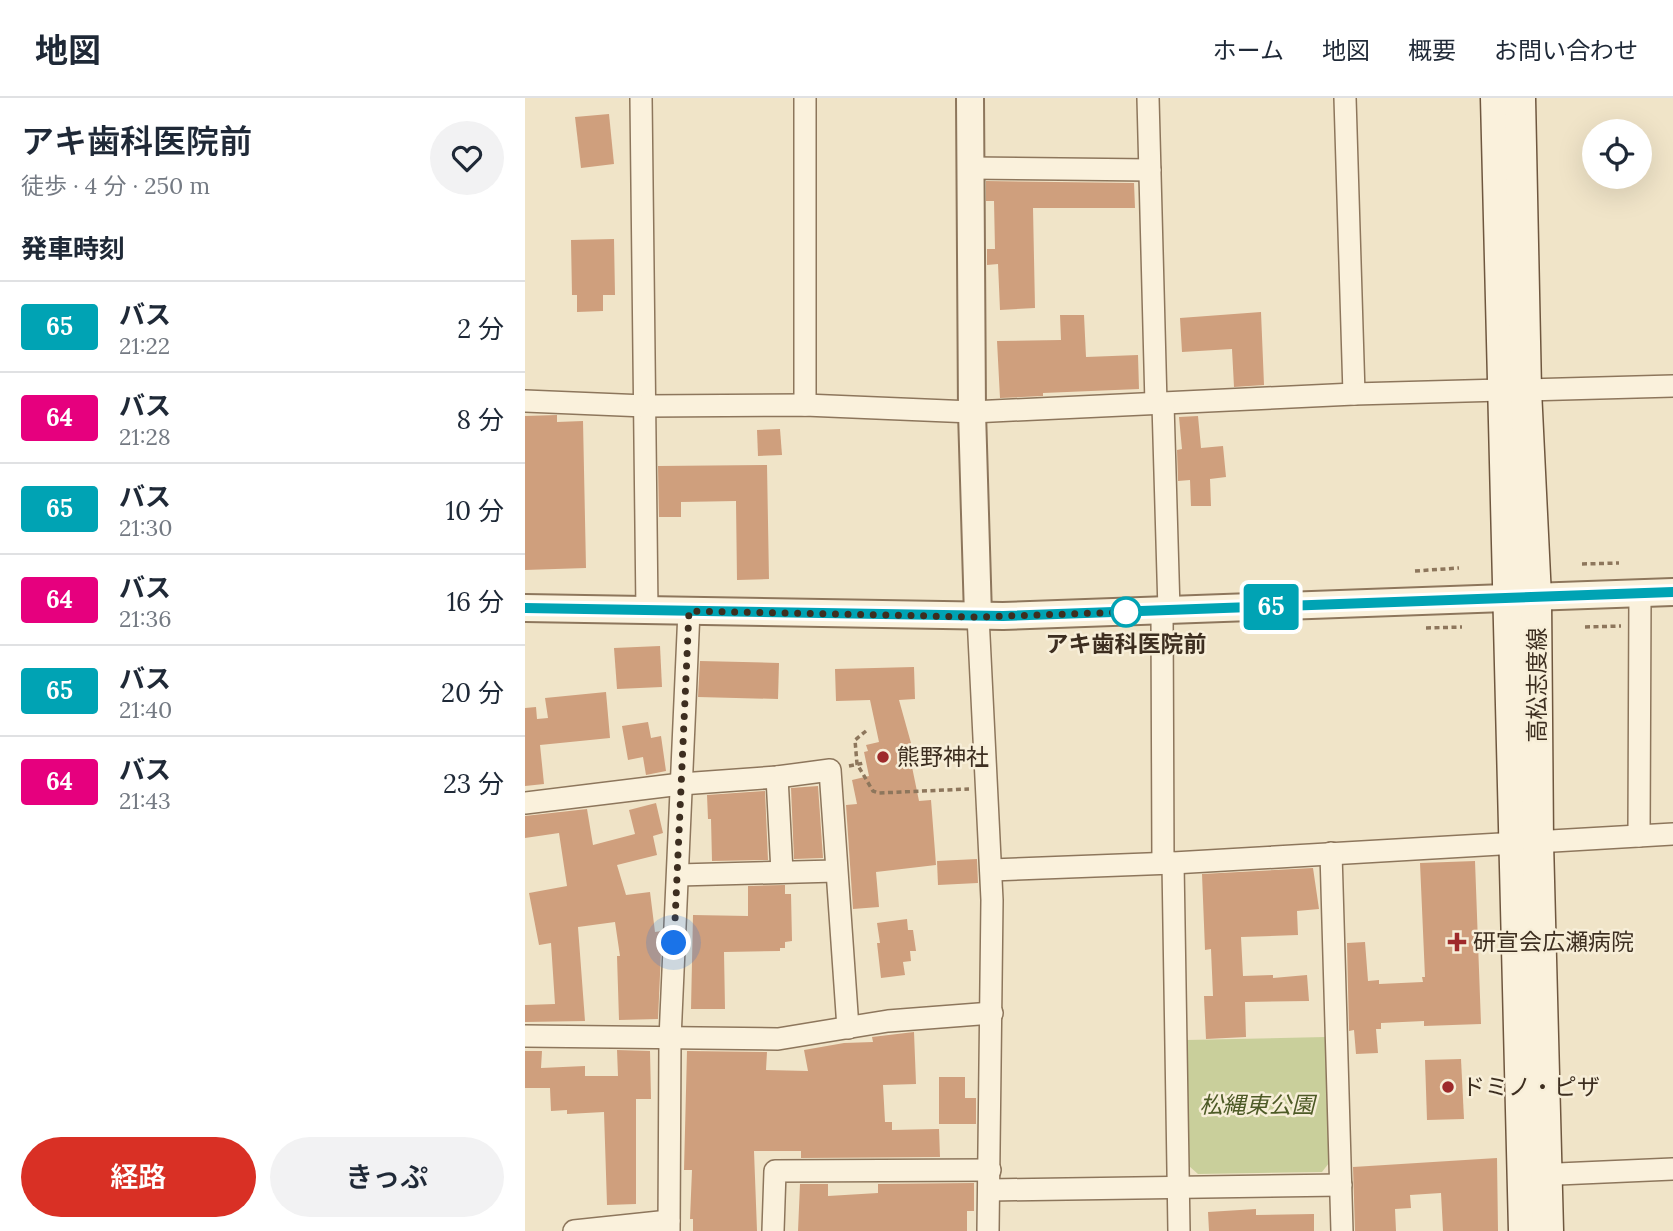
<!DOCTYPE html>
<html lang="ja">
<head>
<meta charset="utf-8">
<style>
  :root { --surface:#fff; --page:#f2f2f3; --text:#1f2937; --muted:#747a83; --line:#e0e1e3; --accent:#d93025 }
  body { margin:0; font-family:Lora,"Noto Sans JP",serif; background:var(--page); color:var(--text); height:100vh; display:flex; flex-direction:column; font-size:26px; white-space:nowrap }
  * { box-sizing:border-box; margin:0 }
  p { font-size:23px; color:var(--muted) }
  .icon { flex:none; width:38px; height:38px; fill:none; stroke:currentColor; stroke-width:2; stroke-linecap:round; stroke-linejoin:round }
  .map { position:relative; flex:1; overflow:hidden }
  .panel { display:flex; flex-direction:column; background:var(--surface); width:525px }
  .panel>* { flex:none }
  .badge { padding:0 14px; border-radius:5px; font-size:24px; line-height:46px }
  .tools { position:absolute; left:1057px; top:21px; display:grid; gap:14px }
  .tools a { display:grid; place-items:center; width:70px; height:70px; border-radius:50%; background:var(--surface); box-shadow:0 7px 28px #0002; font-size:35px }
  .you { position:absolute; width:35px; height:35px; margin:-18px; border:5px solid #fff; border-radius:50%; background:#1a73e8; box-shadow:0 0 0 10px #1a73e833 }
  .map>.badge { position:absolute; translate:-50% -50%; box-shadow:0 0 0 4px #fff }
  h2 { padding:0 21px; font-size:26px; line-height:63px }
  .round { display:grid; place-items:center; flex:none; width:74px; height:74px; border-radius:37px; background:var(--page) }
  .overview { display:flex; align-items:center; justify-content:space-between; height:119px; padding:0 21px }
  h1 { font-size:33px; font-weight:600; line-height:52px }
  .action { display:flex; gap:14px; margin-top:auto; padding:14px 21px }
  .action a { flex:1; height:80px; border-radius:42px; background:var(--accent); color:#fff; font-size:28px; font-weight:600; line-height:80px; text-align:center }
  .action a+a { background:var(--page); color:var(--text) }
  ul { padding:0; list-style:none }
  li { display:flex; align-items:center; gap:21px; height:91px; padding:0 21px; border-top:2px solid var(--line) }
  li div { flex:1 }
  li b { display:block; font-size:26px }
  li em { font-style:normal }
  li .badge { min-width:77px; font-weight:700; text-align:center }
  header { display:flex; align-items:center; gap:42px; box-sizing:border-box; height:98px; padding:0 35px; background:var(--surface); border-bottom:2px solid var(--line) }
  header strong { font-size:33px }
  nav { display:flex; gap:38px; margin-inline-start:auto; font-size:24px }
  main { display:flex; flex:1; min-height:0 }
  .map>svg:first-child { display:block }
  .green { fill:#c9cf9b }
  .building { fill:#cf9f7d }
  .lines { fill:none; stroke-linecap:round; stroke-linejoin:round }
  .minor-casing { stroke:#8d765c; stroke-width:24 }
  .tertiary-casing { stroke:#8d765c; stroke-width:30 }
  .secondary-casing { stroke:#6f573f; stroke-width:33 }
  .path { stroke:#8d765c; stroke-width:3.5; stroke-dasharray:5 3.5; stroke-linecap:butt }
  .minor { stroke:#faf1dc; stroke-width:21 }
  .tertiary { stroke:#faf1dc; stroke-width:26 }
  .secondary { stroke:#faf1dc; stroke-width:30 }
  .line-casing { stroke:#fff; stroke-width:16 }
  .line { stroke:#00a3b4; stroke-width:10 }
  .walk { stroke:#3d2e20; stroke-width:7; stroke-dasharray:0 12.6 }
  .stop-dot { fill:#fff; stroke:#00a3b4; stroke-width:3.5 }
  .poi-dot { fill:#9e2a2b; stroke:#f7eed8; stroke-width:2.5 }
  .labels { text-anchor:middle; stroke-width:5; stroke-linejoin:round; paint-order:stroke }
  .stop-label { font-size:23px; font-weight:bold; fill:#3d2e20; stroke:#f7eed8 }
  .street-label { font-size:23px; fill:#3d2e20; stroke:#f7eed8 }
  .poi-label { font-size:23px; fill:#3d2e20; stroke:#f7eed8; text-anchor:start }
  .park-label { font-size:23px; font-style:italic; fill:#4d5a26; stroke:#f7eed8 }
</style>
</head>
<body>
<header>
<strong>地図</strong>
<nav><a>ホーム</a><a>地図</a><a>概要</a><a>お問い合わせ</a></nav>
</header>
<main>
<section class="panel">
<div class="overview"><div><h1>アキ歯科医院前</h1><p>徒歩 · 4 分 · 250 m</p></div><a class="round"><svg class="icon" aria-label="heart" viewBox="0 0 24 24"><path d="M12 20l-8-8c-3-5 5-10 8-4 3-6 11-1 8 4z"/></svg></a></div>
<h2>発車時刻</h2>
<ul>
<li><span class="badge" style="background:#00a3b4;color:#fff">65</span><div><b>バス</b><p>21:22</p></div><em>2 分</em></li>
<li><span class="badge" style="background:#e6007e;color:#fff">64</span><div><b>バス</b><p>21:28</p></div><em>8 分</em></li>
<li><span class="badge" style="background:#00a3b4;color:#fff">65</span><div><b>バス</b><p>21:30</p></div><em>10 分</em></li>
<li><span class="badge" style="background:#e6007e;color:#fff">64</span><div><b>バス</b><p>21:36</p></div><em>16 分</em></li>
<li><span class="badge" style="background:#00a3b4;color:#fff">65</span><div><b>バス</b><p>21:40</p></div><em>20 分</em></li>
<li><span class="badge" style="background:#e6007e;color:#fff">64</span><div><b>バス</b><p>21:43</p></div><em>23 分</em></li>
</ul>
<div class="action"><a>経路</a><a>きっぷ</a></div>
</section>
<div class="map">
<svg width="1148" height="1133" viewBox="0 0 1148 1133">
  <rect width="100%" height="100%" fill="#f0e4c8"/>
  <polygon class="green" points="801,939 804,1065 797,1074 673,1076 664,1068 661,942"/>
  <g class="building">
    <polygon points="84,16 89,66 56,70 50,19"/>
    <polygon points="461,83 609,85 610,110 508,110 510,210 475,212 473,166 462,167 462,151 470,151 469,103 461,103"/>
    <polygon points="89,141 90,197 78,197 78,213 52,214 52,197 47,197 46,142"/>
    <polygon points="736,214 739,287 709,289 707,251 657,254 655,220"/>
    <polygon points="535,217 559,217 561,259 613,257 614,291 518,295 518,298 475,300 472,243 536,242"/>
    <polygon points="32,317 32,324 58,323 61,470 0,472 0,318"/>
    <polygon points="673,318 676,350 698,348 701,379 685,381 686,408 666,408 665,382 653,383 652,352 657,351 654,319"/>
    <polygon points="255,331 257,357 233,358 232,332"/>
    <polygon points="242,367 244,481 212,482 211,403 156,404 156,419 134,419 133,368"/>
    <polygon points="135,548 137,589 92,591 89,550"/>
    <polygon points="175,563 254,565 253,601 173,599"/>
    <polygon points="389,569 390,601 374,602 391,663 386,664 394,703 406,702 411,767 351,774 354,809 328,811 321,707 332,706 327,682 344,678 339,654 343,653 341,647 354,644 345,602 311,603 310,571"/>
    <polygon points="81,594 85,640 15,647 19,686 0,688 0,610 11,609 12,621 23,620 20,600"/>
    <polygon points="123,624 126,640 136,638 141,673 121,677 118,659 103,662 97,628"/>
    <polygon points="293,688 298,760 269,761 266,690"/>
    <polygon points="240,693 243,762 187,763 186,721 183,721 182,697"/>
    <polygon points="131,705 138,735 128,738 132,757 92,767 101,797 125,794 130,834 137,833 133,921 94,922 92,858 95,858 90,824 53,829 60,923 0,924 0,907 30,906 26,845 14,847 4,795 42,788 34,735 0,740 0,718 62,711 68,747 110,736 104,712"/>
    <polygon points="452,761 453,785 413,787 412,763"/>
    <polygon points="950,763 956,926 899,928 899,923 856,925 856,931 851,931 853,955 831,956 829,932 824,933 822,845 840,844 843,883 854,882 854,886 898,884 897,879 900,879 895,765"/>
    <polygon points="788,770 794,811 772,813 773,837 716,839 718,878 748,877 748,880 782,877 784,903 720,904 721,939 681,941 679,898 688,898 686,851 680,852 677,776"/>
    <polygon points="260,787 260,796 266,796 267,843 260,844 260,850 255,850 255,853 199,854 200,911 166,911 168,817 223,818 223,788"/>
    <polygon points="382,821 383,832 388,832 391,853 385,853 386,863 378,864 380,877 356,880 352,845 355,845 352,825"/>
    <polygon points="389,934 391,986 358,987 360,1024 367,1024 367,1032 414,1031 415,1059 276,1060 276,1053 229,1053 232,1133 168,1133 168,1121 165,1121 167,1072 159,1072 162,953 242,954 241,972 283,973 279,952 319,945 348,944 347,939"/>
    <polygon points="92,952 125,953 126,1001 111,1001 111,1106 82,1107 79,1014 42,1016 42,1012 26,1013 25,990 0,990 0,953 17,953 16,970 60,968 60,978 93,978"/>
    <polygon points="936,961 939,1021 902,1022 900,962"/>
    <polygon points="414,979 440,979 440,1000 451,1000 451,1026 414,1026"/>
    <polygon points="972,1060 973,1133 918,1133 916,1095 885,1097 886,1110 870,1111 871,1133 830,1133 828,1069"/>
    <polygon points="449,1085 449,1113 442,1113 442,1133 273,1133 275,1086 303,1086 303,1098 353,1095 353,1086"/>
    <polygon points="731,1111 731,1117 789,1116 789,1133 684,1133 683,1114"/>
  </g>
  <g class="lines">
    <defs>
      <g id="minor">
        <polyline points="116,0 122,513"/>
        <polyline points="623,0 631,306"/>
        <polyline points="820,0 829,296"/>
        <polyline points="445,70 625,72"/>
        <polyline points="1001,292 1148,288"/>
        <polyline points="0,303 120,308 280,307 447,314 829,296 977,292"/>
        <polyline points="638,306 644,512"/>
        <polyline points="280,307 280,0"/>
        <polyline points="637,512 638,765"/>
        <polyline points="453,518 467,802 463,1133"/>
        <polyline points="252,679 257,774"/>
        <polyline points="0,705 156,686 252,679 305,672 323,930"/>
        <polyline points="1114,738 1115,495"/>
        <polyline points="806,755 817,1133"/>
        <polyline points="648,765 654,1133"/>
        <polyline points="466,772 648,765 1148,736"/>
        <polyline points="153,777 311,773"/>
        <polyline points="0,938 253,941 363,923 467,915"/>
        <polyline points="1010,1077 1148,1071"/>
        <polyline points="465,1092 816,1087"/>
        <polyline points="49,1133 144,1123"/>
        <polyline points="144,1133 145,941 164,513"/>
        <polyline points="248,1133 250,1073 465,1072"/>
      </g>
      <g id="tertiary">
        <polyline points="445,0 447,314 453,518"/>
        <polyline points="0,510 478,518 1148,494"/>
      </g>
      <g id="secondary">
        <polyline points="971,0 999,1133"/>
        <polyline points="995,0 1001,292 1011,499 1013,744 1023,1133"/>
      </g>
    </defs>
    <use href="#minor" class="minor-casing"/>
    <use href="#tertiary" class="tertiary-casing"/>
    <use href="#secondary" class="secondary-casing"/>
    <g class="path">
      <polyline points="1057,466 1094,465"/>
      <polyline points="890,473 934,470"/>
      <polyline points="1060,529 1096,528"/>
      <polyline points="901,530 937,529"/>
      <polyline points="341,633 330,642 332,666 348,693 354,695 444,691"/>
      <polyline points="324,668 339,665"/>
    </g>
    <use href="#minor" class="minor"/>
    <use href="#tertiary" class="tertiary"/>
    <use href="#secondary" class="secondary"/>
  </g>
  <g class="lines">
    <defs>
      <polyline id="line" points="0,510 478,518 1148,494"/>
    </defs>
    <use href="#line" class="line-casing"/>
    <use href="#line" class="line"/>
    <polyline class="walk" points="149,845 164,513 453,519 601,514"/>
  </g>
  <circle class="stop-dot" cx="601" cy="514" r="14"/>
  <g class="poi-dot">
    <circle cx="358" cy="659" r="7"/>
    <path d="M928.5 833.5h7v7h7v7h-7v7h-7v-7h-7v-7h7z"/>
    <circle cx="923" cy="989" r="7"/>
  </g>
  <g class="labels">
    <g class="stop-label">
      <text x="601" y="554">アキ歯科医院前</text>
    </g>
    <g class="street-label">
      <text transform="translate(1012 587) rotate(-90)" y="8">高松志度線</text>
    </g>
    <g class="poi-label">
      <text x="372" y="667">熊野神社</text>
      <text x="948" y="852">研宣会広瀬病院</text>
      <text x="937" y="997">ドミノ・ピザ</text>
    </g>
    <g class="park-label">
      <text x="732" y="1015">松縄東公園</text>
    </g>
  </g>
</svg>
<div class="tools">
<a><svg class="icon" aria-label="locate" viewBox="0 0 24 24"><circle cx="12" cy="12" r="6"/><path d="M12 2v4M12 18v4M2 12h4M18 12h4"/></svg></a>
</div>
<div class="you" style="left:149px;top:845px"></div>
<b class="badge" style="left:746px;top:509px;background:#00a3b4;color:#fff">65</b>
</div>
</main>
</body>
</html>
